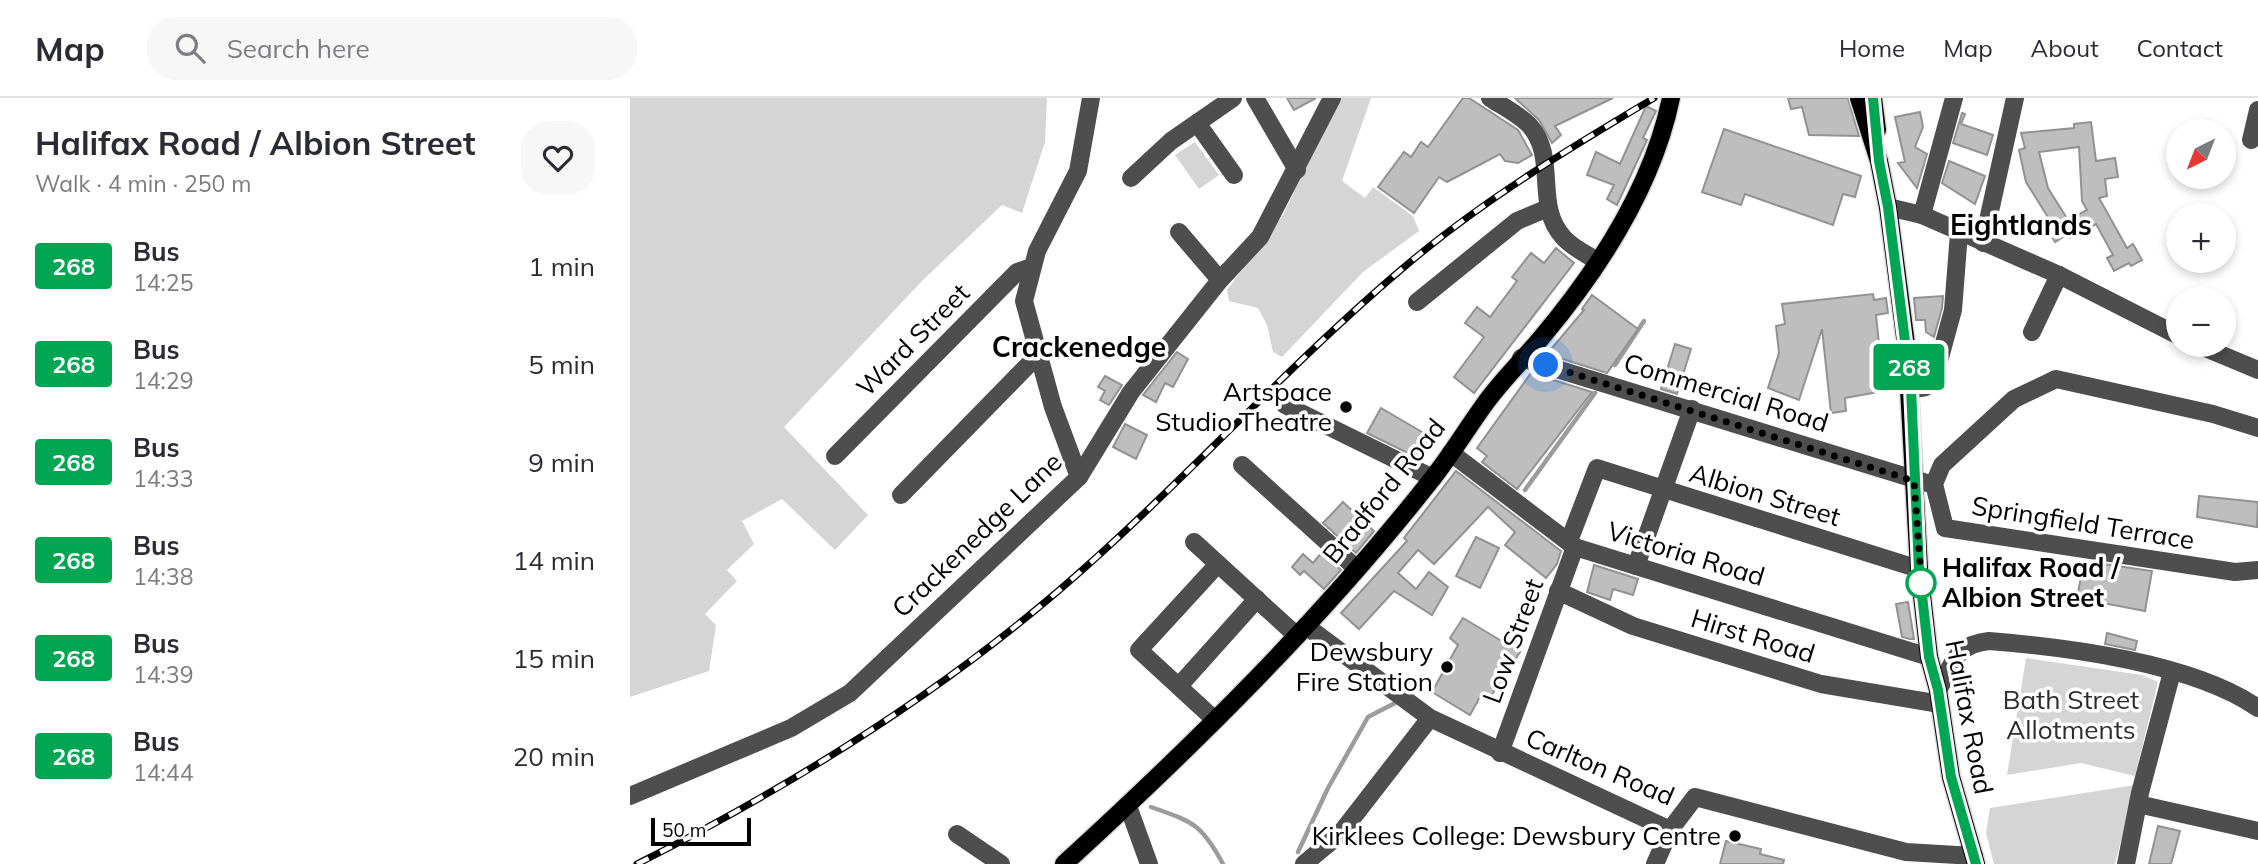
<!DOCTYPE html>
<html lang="en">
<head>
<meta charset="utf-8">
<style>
  :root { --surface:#fff; --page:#f7f7f7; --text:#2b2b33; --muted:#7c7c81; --line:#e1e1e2 }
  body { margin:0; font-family:Mulish,sans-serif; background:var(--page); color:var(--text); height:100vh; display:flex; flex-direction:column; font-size:26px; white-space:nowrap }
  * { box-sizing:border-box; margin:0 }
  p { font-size:23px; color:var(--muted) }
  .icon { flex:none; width:38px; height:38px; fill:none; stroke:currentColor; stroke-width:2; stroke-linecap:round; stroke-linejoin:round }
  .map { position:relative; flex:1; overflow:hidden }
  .sheet { display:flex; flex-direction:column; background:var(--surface); width:630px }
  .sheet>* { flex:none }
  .badge { padding:0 14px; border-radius:5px; font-size:24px; line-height:46px }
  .needle { width:46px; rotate:222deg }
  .fabs { position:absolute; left:1536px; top:21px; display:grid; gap:14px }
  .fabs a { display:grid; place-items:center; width:70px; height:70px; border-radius:50%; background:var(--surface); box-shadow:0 4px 10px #0003; font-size:35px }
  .scale { position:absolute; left:21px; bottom:18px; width:100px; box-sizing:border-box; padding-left:7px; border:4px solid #000; border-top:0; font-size:19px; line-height:24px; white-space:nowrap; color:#000; -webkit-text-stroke:5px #fff; paint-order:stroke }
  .you { position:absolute; width:35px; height:35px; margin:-18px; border:5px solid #fff; border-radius:50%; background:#1a73e8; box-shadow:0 0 0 10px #1a73e833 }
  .map>.badge { position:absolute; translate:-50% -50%; box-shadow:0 0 0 4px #fff }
  .round { display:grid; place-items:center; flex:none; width:74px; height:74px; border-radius:28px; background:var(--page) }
  .overview { display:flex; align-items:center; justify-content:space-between; height:119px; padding:0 35px }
  h1 { font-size:33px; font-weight:700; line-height:52px }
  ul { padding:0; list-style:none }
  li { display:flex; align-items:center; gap:21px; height:98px; padding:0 35px }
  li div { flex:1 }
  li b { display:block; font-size:26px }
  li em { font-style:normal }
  li .badge { min-width:77px; font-weight:700; text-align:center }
  header { display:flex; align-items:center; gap:42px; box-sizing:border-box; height:98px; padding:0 35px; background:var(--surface); border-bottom:2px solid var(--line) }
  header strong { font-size:33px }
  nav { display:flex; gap:38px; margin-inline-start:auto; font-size:24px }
  .search { width:490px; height:63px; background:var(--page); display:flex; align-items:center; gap:18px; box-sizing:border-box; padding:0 24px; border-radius:28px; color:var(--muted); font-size:26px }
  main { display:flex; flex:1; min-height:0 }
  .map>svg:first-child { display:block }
  .green { fill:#d5d5d5 }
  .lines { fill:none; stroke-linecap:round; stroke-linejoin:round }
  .stream { stroke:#9c9c9c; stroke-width:4.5 }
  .building { fill:#bebebe; stroke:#929292; stroke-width:2; fill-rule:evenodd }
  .major-casing { stroke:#dbdbdb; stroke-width:21 }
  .minor { stroke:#4e4e4e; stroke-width:18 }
  .major { stroke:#000; stroke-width:18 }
  .rail-casing { stroke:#000; stroke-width:7 }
  .rail { stroke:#fff; stroke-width:4.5; stroke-dasharray:13; stroke-linecap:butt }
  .line-casing { stroke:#fff; stroke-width:16 }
  .line { stroke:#00a651; stroke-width:10 }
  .walk { stroke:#000; stroke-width:7; stroke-dasharray:0 12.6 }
  .poi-dot { fill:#000; stroke:#fff; stroke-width:2.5 }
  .stop-dot { fill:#fff; stroke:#00a651; stroke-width:3.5 }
  .labels { text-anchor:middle; stroke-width:7; stroke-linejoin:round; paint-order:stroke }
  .street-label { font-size:26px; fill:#000; stroke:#fff }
  .poi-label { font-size:26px; fill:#000; stroke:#fff; text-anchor:end }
  .stop-label { font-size:26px; font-weight:bold; fill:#000; stroke:#fff; text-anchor:start }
  .park-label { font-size:26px; fill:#2c2c2c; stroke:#fff }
  .neighbourhood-label { font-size:28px; font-weight:bold; fill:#000; stroke:#fff }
</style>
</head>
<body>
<header>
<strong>Map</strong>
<div class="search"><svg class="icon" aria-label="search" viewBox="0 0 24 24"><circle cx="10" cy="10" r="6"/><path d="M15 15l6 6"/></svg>Search here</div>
<nav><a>Home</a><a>Map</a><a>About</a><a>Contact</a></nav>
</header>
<main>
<section class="sheet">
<div class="overview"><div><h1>Halifax Road / Albion Street</h1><p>Walk · 4 min · 250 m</p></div><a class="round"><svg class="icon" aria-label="heart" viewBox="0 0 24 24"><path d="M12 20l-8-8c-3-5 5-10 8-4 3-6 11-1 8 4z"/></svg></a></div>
<ul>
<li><span class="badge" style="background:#00a651;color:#fff">268</span><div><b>Bus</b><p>14:25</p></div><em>1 min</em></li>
<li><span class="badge" style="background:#00a651;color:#fff">268</span><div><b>Bus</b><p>14:29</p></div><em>5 min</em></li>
<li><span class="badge" style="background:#00a651;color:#fff">268</span><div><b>Bus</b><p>14:33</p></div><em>9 min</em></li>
<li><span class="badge" style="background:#00a651;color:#fff">268</span><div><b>Bus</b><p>14:38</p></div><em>14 min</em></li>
<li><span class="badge" style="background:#00a651;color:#fff">268</span><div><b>Bus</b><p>14:39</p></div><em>15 min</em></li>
<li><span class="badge" style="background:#00a651;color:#fff">268</span><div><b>Bus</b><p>14:44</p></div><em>20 min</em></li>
</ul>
</section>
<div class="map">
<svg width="1628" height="766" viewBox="0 0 1628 766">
  <rect width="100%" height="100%" fill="#fff"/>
  <g class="green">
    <polygon points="0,0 417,0 415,44 392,115 372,107 293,182 154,329 238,417 205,452 152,401 112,423 124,446 97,472 107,483 75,516 86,527 79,573 0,599"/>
    <polygon points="709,0 741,0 712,83 735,100 743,89 783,118 789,133 733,174 652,259 643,254 637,227 628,210 599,203 597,192 653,117"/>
    <polygon points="565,44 589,77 569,91 545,57"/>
    <polygon points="1396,560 1512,577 1528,584 1505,678 1451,665 1377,677"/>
    <polygon points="1505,687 1485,766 1364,766 1356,735 1360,710"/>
  </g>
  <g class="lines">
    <g class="stream">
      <polyline points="985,267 1014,223"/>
      <polyline points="895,392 965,295"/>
      <path d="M521 709C563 724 571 725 593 766"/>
      <polyline points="668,754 698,690 738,619 765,605"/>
    </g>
  </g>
  <g class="building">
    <polygon points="657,0 686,0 664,12"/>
    <polygon points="833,0 839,0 888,32 902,57 888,65 875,63 870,56 817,84 809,79 784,115 748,89 774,54 781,59 791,44 798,49"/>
    <polygon points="885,0 983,0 925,28 931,37 922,45 909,22"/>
    <polygon points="1158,0 1218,0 1229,38 1179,37 1172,9 1161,11"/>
    <polygon points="1016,8 1026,13 1013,40 1017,42 987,107 977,101 984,87 957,77 966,54 990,66"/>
    <polygon points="1290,14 1293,29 1285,49 1297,56 1287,90 1268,65 1275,64 1265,19"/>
    <polygon points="1332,15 1335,16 1331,26 1363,37 1357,57 1323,45"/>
    <path d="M1461 24 1466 63 1485 60 1488 79 1475 81 1477 98 1469 100 1497 150 1503 146 1512 162 1501 168 1499 165 1484 173 1477 160 1483 157 1466 126 1440 140 1438 136 1425 144 1418 132 1424 129 1396 84 1389 52 1395 50 1391 35 1444 30V26ZM1449 49 1452 103 1457 112 1438 122 1418 90 1409 54Z"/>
    <polygon points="1094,31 1231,78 1225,99 1213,96 1203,127 1115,96 1111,107 1072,94"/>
    <polygon points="1319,63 1355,78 1345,106 1312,85"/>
    <polygon points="926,150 944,165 844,295 824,279 854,239 835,225 847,209 860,219 887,183 882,179 901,155 914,165"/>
    <polygon points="1243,196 1244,202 1256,200 1258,215 1246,217 1254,293 1215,300 1216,313 1201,315 1192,231 1169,302 1138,290 1149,255 1146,228 1155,226 1152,206"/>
    <polygon points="962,197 1008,231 977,275 917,256 954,212 952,211"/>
    <polygon points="1313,198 1312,210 1304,239 1296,234 1295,222 1286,222 1284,200"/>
    <polygon points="1045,246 1061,251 1047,296 1031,291"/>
    <polygon points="547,254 558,261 543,289 535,285 526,304 513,297"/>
    <polygon points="901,275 962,294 887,391 852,364 857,358 847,350"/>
    <polygon points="475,278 492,287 479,307 470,302 475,293 468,289"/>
    <polygon points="751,310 804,341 792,362 737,335"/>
    <polygon points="495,326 517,337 506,361 483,349"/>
    <polygon points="826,373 931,453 927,466 916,480 875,447 885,434 858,409 804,466 788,452 768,475 786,491 799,474 818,489 802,517 764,493 729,531 711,515 777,443 774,440"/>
    <polygon points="1569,398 1628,404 1627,429 1567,419"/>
    <polygon points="713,404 744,433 726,455 693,425"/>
    <polygon points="846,439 869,450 850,490 826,478"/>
    <polygon points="692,454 711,472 694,491 674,473 670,477 662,469 673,456 683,465"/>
    <polygon points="1454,463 1522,473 1515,513 1447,500"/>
    <polygon points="964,467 1008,481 1003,497 983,491 980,502 957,494"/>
    <polygon points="1278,504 1284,541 1280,541 1272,539 1266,506"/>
    <polygon points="833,520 890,554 859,601 851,597 840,617 802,594 828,547 820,540"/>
    <polygon points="1477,535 1507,543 1505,552 1475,546"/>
    <polygon points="1528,728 1550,733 1541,766 1519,766"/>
    <polygon points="1096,743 1131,751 1130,756 1154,762 1153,766 1090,766"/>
  </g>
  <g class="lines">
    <defs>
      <g id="major">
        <polyline points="1229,0 1249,63 1258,109 1277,254 1289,471 1299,559 1308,592 1321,679 1346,766"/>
        <polyline points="1243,0 1247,32"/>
        <path d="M434 766C565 646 692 521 802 381 821 357 836 332 854 307 871 283 893 262 912 239 969 171 1023 87 1041 0"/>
      </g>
    </defs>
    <use href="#major" class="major-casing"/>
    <g class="minor">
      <polyline points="625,0 667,72"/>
      <path d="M860 0C872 8 890 17 900 28 928 60 904 107 933 139 941 149 957 156 968 164"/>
      <polyline points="567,25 604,77"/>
      <polyline points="1621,42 1628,12"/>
      <polyline points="501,80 541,43 603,0"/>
      <polyline points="1258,109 1292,117 1429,177 1549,238"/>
      <polyline points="1292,117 1324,0"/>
      <polyline points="549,134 590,182"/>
      <polyline points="1353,145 1385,0"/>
      <polyline points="787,204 887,123 918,110"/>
      <polyline points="1402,234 1429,177"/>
      <polyline points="1568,247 1628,272"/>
      <polyline points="891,260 1297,385"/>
      <path d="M1281 290C1293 291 1300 290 1305 278L1323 212 1329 135"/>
      <polyline points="655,307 803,380"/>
      <polyline points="1628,330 1583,316 1426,281 1384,301 1312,367 1304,386 1315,430 1605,474 1628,472"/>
      <polyline points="821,355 945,449 1299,559"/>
      <polyline points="205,358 387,174 402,169"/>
      <polyline points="612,367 727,471"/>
      <polyline points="449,379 423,309 394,203 407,153 448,73 461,0"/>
      <polyline points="271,397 409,256"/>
      <polyline points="939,443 967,370 1289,471"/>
      <polyline points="564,444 667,538"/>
      <polyline points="1006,468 1062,311"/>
      <polyline points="928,493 1003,528 1191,586 1310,606"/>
      <polyline points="676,528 800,620 1040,732 1065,699 1276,754 1344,758"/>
      <polyline points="549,588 627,501"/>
      <path d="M1308 592C1324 565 1324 547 1359 543 1437 549 1563 565 1628 610"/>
      <polyline points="585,622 509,552 588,466"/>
      <polyline points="870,655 945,449"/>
      <polyline points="0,698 161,630 220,595 449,379 501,294 590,182 630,139 702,0"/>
      <polyline points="1508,706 1628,733"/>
      <polyline points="498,708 519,766"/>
      <polyline points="327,736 371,766"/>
      <polyline points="674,766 710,736 800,620"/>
      <polyline points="1025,766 1040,732"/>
      <polyline points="1496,766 1510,695 1542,574"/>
    </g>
    <use href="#major" class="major"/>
    <defs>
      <path id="rail" d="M7 766C156 691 300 602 427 494 549 390 656 268 779 165 855 101 940 50 1024 0"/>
    </defs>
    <use href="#rail" class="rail-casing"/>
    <use href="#rail" class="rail"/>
  </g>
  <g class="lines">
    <defs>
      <polyline id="line" points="1243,0 1249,63 1258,109 1281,290 1289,471 1299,559 1308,592 1321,679 1346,766"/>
    </defs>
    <use href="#line" class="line-casing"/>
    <use href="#line" class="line"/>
    <polyline class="walk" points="916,267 1284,383 1292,493 1291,485"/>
  </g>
  <g class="poi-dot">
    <circle cx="716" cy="309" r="7"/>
    <circle cx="817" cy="569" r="7"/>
    <circle cx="1105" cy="738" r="7"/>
  </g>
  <circle class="stop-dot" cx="1291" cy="485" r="14"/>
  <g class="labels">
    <g class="street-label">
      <text transform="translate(283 242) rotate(-45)" y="9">Ward Street</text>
      <text transform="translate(1096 295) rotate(17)" y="9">Commercial Road</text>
      <text transform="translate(754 393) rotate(-51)" y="9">Bradford Road</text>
      <text transform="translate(1135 397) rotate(17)" y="9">Albion Street</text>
      <text transform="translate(1453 425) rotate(9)" y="9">Springfield Terrace</text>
      <text transform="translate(347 437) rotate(-44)" y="9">Crackenedge Lane</text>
      <text transform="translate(1056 456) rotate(17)" y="9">Victoria Road</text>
      <text transform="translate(1123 538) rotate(17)" y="9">Hirst Road</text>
      <text transform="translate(883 543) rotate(-70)" y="9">Low Street</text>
      <text transform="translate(1339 619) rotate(79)" y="9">Halifax Road</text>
      <text transform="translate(970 669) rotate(23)" y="9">Carlton Road</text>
    </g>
    <g class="poi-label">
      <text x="702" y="303">Artspace<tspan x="702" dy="30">Studio Theatre</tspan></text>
      <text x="803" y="563">Dewsbury<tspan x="803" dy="30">Fire Station</tspan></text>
      <text x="1091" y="747">Kirklees College: Dewsbury Centre</text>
    </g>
    <g class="stop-label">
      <text x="1312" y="479">Halifax Road /<tspan x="1312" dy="30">Albion Street</tspan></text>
    </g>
    <g class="park-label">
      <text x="1441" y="611">Bath Street<tspan x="1441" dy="30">Allotments</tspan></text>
    </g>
    <g class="neighbourhood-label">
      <text x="1391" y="137">Eightlands</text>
      <text x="449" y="259">Crackenedge</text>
    </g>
  </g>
</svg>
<div class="fabs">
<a><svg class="needle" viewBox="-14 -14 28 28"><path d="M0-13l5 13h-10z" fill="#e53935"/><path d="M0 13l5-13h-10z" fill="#7c7c81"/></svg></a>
<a>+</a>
<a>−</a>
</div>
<div class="scale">50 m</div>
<div class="you" style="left:916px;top:267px"></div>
<b class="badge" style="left:1279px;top:269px;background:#00a651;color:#fff">268</b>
</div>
</main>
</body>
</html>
